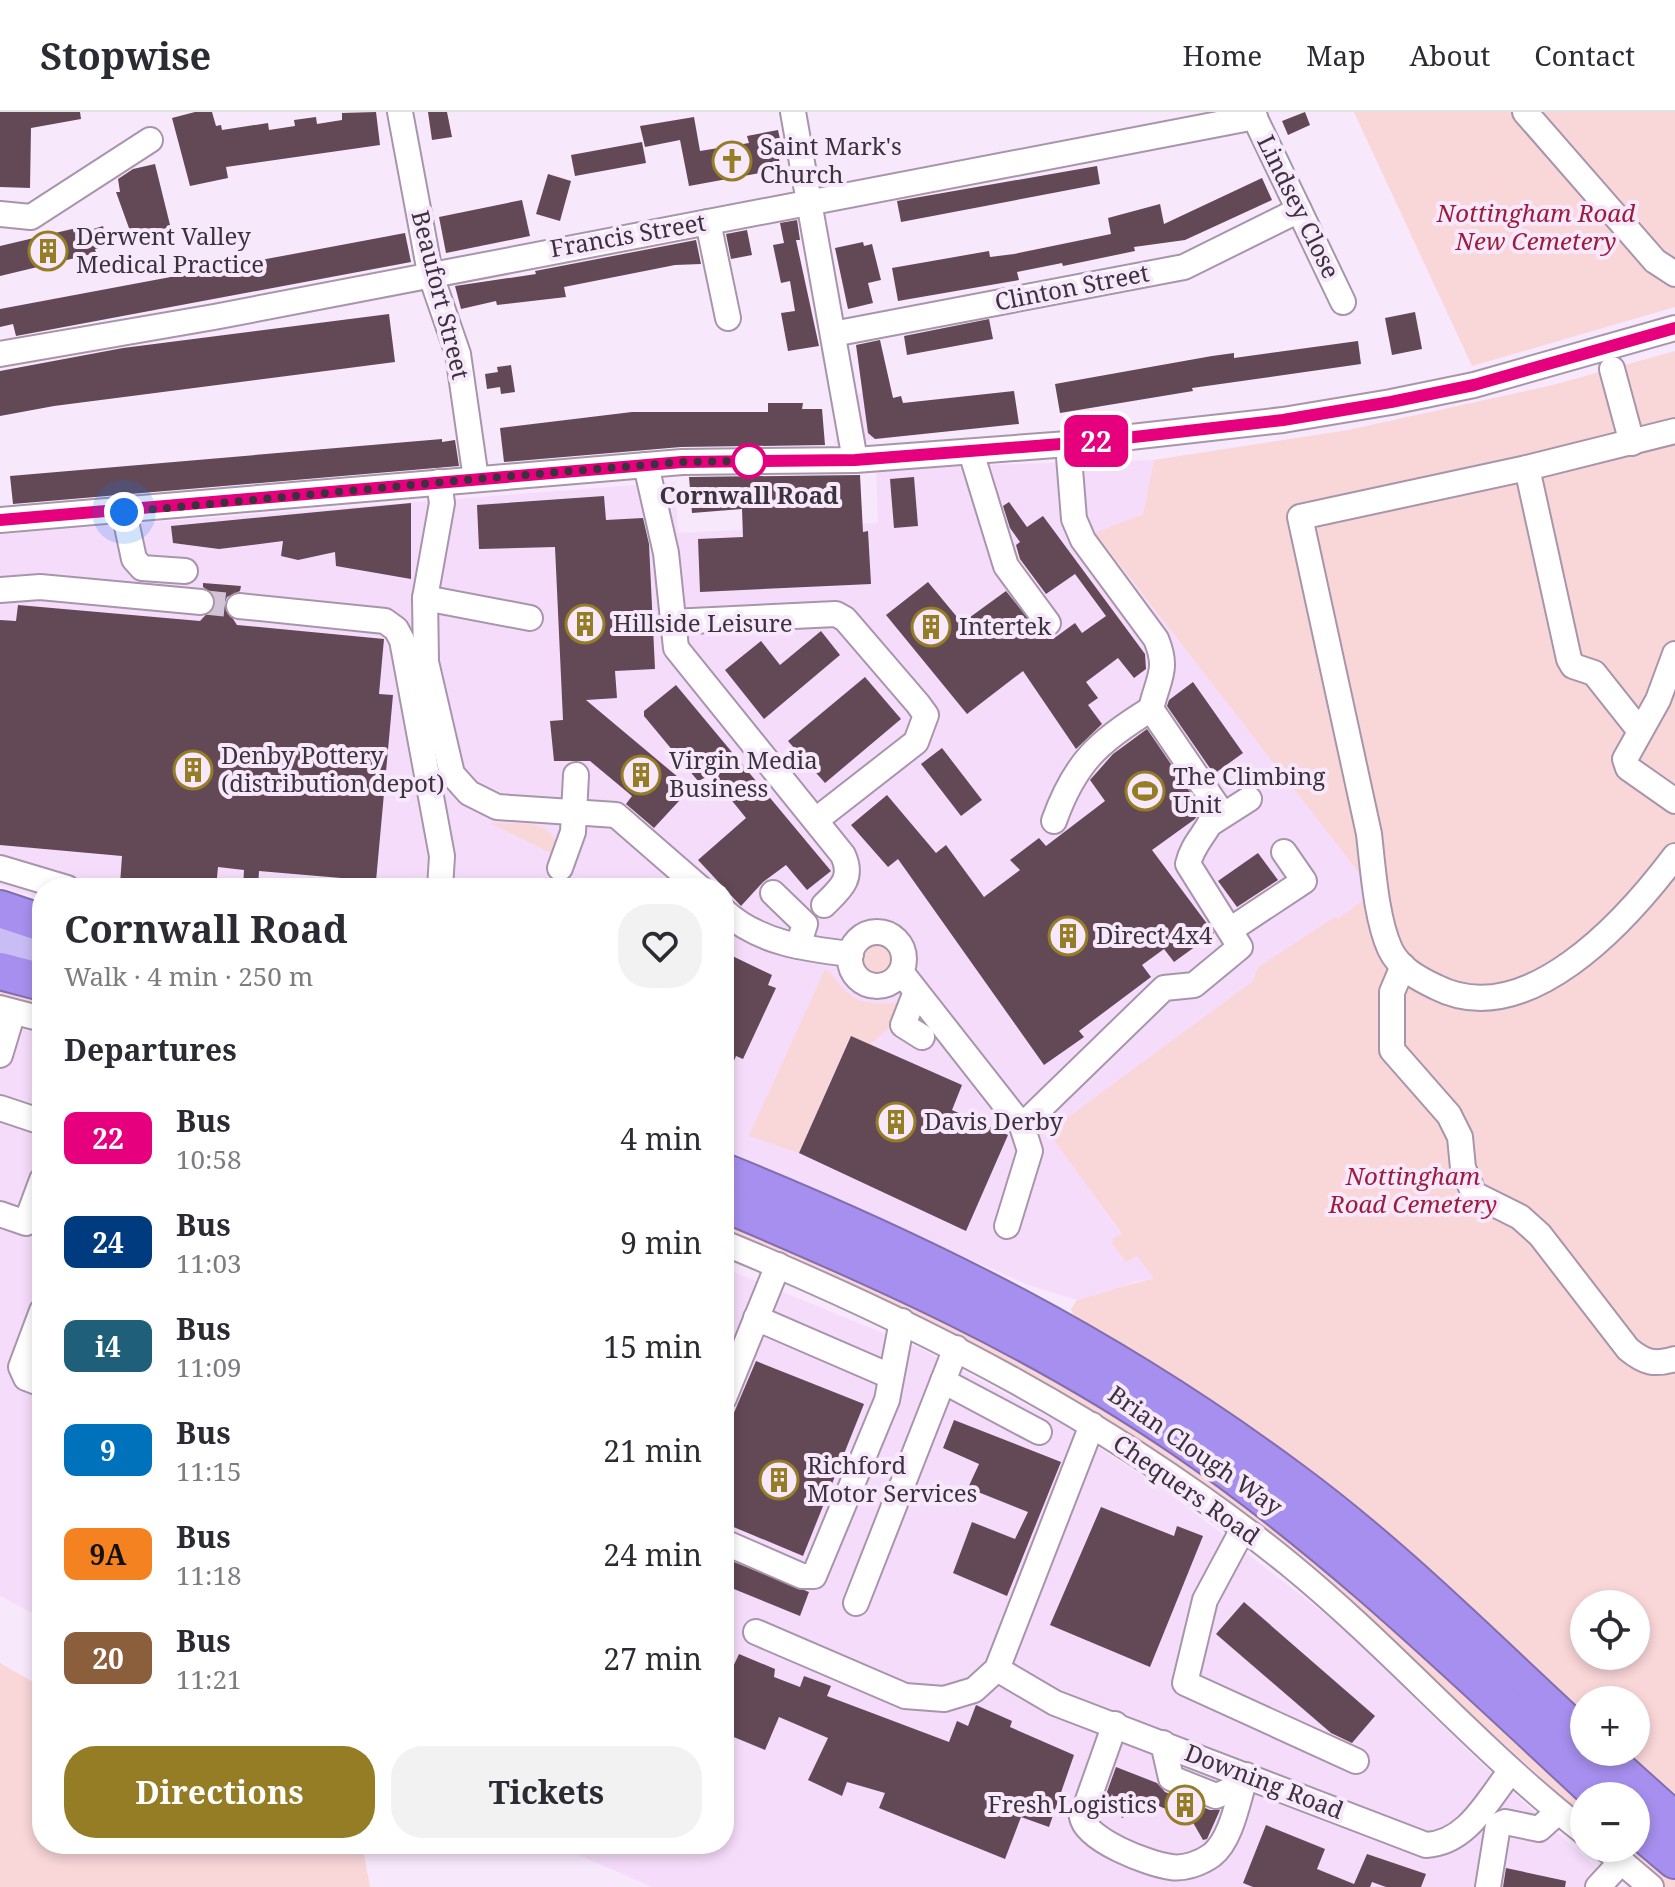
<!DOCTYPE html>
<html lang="en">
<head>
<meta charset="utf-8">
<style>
  :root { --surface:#fff; --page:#f2f2f3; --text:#2b2b33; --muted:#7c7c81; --line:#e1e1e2; --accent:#947d25 }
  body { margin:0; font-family:"Noto Serif",serif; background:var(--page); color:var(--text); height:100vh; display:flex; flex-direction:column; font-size:30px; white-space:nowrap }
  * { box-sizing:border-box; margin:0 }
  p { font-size:26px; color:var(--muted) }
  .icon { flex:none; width:44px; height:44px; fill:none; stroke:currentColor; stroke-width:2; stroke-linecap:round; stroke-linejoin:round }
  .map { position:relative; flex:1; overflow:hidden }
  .drawer { position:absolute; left:32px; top:766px; width:702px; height:976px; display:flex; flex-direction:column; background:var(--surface); border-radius:32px; box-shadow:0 4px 12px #0003 }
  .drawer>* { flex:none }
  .badge { padding:0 16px; border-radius:12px; font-size:28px; line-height:52px }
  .controls { position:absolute; left:1570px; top:1478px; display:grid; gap:16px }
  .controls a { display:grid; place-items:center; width:80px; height:80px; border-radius:50%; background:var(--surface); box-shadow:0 4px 12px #0003; font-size:40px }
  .you { position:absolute; width:40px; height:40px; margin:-20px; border:6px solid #fff; border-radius:50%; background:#1a73e8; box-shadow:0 0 0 12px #1a73e833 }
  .map>.badge { position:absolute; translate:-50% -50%; box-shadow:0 0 0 4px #fff }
  h2 { padding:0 32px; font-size:30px; line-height:72px }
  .round { display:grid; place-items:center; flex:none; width:84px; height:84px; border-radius:32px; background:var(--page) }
  .headline { display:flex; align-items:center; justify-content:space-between; height:136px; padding:0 32px }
  h1 { font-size:38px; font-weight:700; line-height:60px }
  .action { display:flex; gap:16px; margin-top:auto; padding:16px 32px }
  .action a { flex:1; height:92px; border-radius:32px; background:var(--accent); color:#fff; font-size:32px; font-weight:700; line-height:92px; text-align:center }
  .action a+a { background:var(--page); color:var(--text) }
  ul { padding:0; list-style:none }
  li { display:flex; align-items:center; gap:24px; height:104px; padding:0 32px }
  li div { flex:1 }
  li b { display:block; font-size:30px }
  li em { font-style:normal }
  li .badge { min-width:88px; font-weight:700; text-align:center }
  header { display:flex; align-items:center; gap:48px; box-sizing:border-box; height:112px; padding:0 40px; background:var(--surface); border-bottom:2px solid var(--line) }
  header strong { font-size:38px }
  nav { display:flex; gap:44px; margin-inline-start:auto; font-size:28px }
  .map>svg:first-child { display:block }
  .built { fill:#f6dcfb }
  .green { fill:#f9d6d8; fill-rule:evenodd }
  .building { fill:#634856 }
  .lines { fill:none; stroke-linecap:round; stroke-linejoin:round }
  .minor-tunnel { stroke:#d2c4d6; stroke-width:24; stroke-dasharray:24 12; stroke-linecap:butt }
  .minor-casing { stroke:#a895ac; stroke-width:28 }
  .major-casing { stroke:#816eb0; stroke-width:34 }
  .highway-casing { stroke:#816eb0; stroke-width:40 }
  .minor { stroke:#fff; stroke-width:24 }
  .major { stroke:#cabcf5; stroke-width:30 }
  .highway { stroke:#a68fee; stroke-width:36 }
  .line-casing { stroke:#fff; stroke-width:18 }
  .line { stroke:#e6007e; stroke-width:12 }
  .walk { stroke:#3b323c; stroke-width:8; stroke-dasharray:0 14.4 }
  .stop-dot { fill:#fff; stroke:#e6007e; stroke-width:4 }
  .labels { text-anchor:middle; stroke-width:8; stroke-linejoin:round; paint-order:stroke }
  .poi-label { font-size:24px; fill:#3b323c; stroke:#f8e8fc; text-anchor:start }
  .street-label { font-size:24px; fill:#3b323c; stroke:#f8e8fc }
  .park-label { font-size:24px; font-style:italic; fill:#9a1e3b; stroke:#f8e8fc }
  .stop-label { font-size:24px; font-weight:bold; fill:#3b323c; stroke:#f8e8fc }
</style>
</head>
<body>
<header>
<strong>Stopwise</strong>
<nav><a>Home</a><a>Map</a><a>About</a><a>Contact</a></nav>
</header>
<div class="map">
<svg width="1675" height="1775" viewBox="0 0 1675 1775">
  <rect width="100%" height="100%" fill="#f8e8fc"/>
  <g class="built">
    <polygon points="875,279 885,326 834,333 839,320 832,286"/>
    <polygon points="1154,348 1143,402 1095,422 1375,780 1049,1020 1122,1123 1113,1126 1112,1132 1125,1149 1148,1138 1169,1166 1136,1169 1107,1181 1077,1188 1028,1173 724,1038 724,776 42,776 42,787 0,774 0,422 675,370 678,421 878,411 876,356"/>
    <polygon points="0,910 42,923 42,1506 0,1484"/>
    <polygon points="724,1156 922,1237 1064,1313 1169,1381 1338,1512 1484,1654 1617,1775 652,1775 553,1732 724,1732"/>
  </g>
  <g class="green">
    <polygon points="1354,0 1675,0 1675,195 1472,254"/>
    <path d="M1675 239V1695L1614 1640H1636V1588H1584V1613L1075 1207 1071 1197 1077 1188C1103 1182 1128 1171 1154 1167L1137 1144 1126 1150 1112 1132 1113 1126 1122 1122 1048 1020 1253 869 1258 855 1335 805 1338 807 1374 780 1095 421 1143 402 1154 348 1348 318 1553 273ZM1584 1492H1636V1544H1584Z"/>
    <path d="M490 711C514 713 543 705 556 729L555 743Z"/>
    <circle cx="878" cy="848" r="17"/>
    <path d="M825 857C836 864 838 874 848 881 864 895 886 891 906 890L893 912 870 933 850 924 799 1041 749 1024Z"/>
    <polygon points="0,871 42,882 42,896 0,885"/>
    <polygon points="724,1105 1077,1274 1306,1435 1584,1686 1584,1704 1386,1526 1256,1416 724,1118"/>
    <polygon points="0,1551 42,1575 42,1732 357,1732 363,1737 370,1775 0,1775"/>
    <polygon points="1636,1732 1675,1767 1675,1775 1664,1775 1622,1736 1636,1736"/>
  </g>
  <g class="building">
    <polygon points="0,0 80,0 81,7 31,16 30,76 0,75"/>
    <polygon points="195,0 212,0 216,14 221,13 222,18 268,11 269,18 295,14 294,8 316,5 317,12 342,8 342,1 376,0 380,33 226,55 228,66 190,74 172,6"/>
    <polygon points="428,0 447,0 452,25 432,28"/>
    <polygon points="1305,0 1310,13 1288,23 1282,9"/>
    <polygon points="694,5 700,39 749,31 747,24 778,18 782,36 777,37 781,57 689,74 680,28 645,35 640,14"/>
    <polygon points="642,30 646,51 575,64 571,43"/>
    <polygon points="155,52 172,121 134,130 116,80 120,80 118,67 133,57"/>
    <polygon points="1097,54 1100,72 901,110 897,89"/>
    <polygon points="548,62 571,69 560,109 536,102"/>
    <polygon points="1262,66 1272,88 1185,128 1134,135 1135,139 1063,154 1062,151 1017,160 1019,168 898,189 892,156 989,139 990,145 1014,142 1111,122 1108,106 1160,92 1164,112"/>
    <polygon points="522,88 530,124 446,141 439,105"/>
    <polygon points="797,108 800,128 796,128 819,234 788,239 781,201 795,199 790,169 781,171 773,133 784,131 780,111"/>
    <polygon points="89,113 90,118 103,114 108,134 95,137 96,141 0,164 0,134"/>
    <polygon points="747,118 752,143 731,147 726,122"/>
    <polygon points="405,121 411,150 16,224 13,212 0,215 0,197"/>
    <polygon points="696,128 701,152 675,153 564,175 566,185 497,193 496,189 461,197 455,174 536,162 535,159"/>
    <polygon points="863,130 864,134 872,132 881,168 868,171 873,191 848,197 835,136"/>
    <polygon points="1415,200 1422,237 1392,243 1385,206"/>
    <polygon points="389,202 395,250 54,294 0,304 0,259 123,236"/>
    <polygon points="989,207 993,227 907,243 904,224"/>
    <polygon points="880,228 893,286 901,284 903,291 1014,279 1019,312 875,327 868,321 856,233"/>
    <polygon points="1358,229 1361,252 1192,276 1193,279 1060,301 1055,272 1212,244 1234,241 1234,246"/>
    <polygon points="511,253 515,280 501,282 500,275 487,277 485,262 498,260 497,255"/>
    <polygon points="768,291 803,291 802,297 822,297 825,333 681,335 504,350 500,316 632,300 768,300"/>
    <polygon points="442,327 442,330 455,328 459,354 13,392 10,364"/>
    <polygon points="860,363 863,420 868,419 871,472 700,480 698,427 743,425 742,397 692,401 689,365"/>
    <polygon points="914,365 918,414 894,416 890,367"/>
    <polygon points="604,384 606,408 643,406 649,432 655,557 615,559 617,586 586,588 691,676 654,716 626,692 632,684 590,649 554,649 550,609 563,608 555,435 479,437 477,393"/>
    <polygon points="1009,390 1027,415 1043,404 1145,542 1146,557 1134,566 1118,546 1086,570 1098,586 1088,593 1102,612 1076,637 1023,559 967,602 886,503 928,470 962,511 1006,479 1043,525 1053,527 1075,511 1082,521 1106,504 1075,462 1046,482 1020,447 1016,433 1020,430 1010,416 1003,394"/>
    <polygon points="411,391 411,467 336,454 335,440 298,448 281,444 283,429 219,437 173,431 171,414"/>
    <polygon points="203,471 241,474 240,479 227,485 224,493 237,513 384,527 379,582 393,583 376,769 356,768 355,776 340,776 341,766 259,759 258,776 243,776 244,758 218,755 216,776 120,772 122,744 0,733 0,508 16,509 18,493 200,509 216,492 214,483 203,475"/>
    <polygon points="821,519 840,543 764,607 725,558 761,529 780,553"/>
    <polygon points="865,565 901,607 825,671 788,629"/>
    <polygon points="1193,570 1243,641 1214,662 1167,594 1169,588"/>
    <polygon points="676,573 831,759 807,778 786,753 763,770 741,794 698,748 746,706 711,663 698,669 644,604 644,599"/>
    <polygon points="1147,617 1201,696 1195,707 1152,738 1214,821 1174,850 1164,837 1142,853 1151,865 1079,919 1084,925 1044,953 898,747 888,755 851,713 887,683 936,741 946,733 984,785 1020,758 1010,748 1039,726 1046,734 1105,689 1090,668 1113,642"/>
    <polygon points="942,636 982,688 961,704 921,652"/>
    <polygon points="1258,741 1278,768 1237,795 1218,769"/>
    <polygon points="724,840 772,863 768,873 776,876 743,947 736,944 724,972"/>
    <polygon points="851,924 962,973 952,998 1008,1023 966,1119 799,1041"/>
    <polygon points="756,1249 864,1292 803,1444 724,1411 724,1324"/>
    <polygon points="954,1308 1061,1350 1007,1484 953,1461 972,1410 1015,1427 1028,1400 968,1376 979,1352 943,1336"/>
    <polygon points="1101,1395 1174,1424 1177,1414 1203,1424 1150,1555 1050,1513"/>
    <polygon points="724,1446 809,1480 800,1504 724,1473"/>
    <polygon points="1244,1490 1375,1604 1352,1631 1331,1621 1216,1522"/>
    <polygon points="739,1542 775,1557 774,1565 800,1575 804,1564 831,1574 827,1584 949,1630 957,1609 968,1614 976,1593 1012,1609 1010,1615 1074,1643 1049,1715 1021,1705 1005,1747 879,1696 885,1681 847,1670 842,1684 808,1668 828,1626 779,1605 765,1638 724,1621 724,1553 732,1557"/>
    <polygon points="1116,1655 1157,1671 1165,1680 1210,1698 1220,1698 1207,1727 1203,1728 1191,1707 1151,1691 1122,1706 1112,1682 1105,1701 1100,1699"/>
    <polygon points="1266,1713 1325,1737 1317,1757 1354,1772 1367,1742 1426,1762 1421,1775 1386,1775 1372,1770 1370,1775 1253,1775 1243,1771"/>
    <polygon points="1506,1756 1566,1769 1565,1775 1503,1775"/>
  </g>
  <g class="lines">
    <polyline class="minor-tunnel" points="201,490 239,494"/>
    <defs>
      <g id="minor">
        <polyline points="400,0 430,161 458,242 476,367"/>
        <polyline points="793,0 855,348"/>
        <polyline points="1252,0 1343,190"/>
        <polyline points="1525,0 1655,149 1675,162"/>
        <polyline points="0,102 31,105 150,28"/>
        <polyline points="708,110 728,206"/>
        <polyline points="833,222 1184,155 1299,98"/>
        <polyline points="0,242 214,205 1255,5"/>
        <polyline points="1612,257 1632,331"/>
        <polyline points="971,340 1006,454 1048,511"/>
        <path d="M646 353 666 441 676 536 843 743C854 767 840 777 824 793"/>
        <path d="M1527 356 1300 405 1369 722C1373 756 1376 806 1390 837 1399 856 1417 866 1436 875 1526 921 1626 809 1675 744"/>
        <polyline points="439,370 442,391 425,486 426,550 452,662 469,681 497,695 616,703 700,776"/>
        <polyline points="124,400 134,447 142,456 185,459"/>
        <polyline points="0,408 682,350 855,348 1068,332 1283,308 1391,290 1474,273 1675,216"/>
        <polyline points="0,478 40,475 201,490"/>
        <polyline points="425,486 530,506"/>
        <polyline points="239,494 385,509 396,517 402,528 442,744 440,776"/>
        <polyline points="671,510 836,502 845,507 918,592 926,603 916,630 816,708"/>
        <polyline points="1675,542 1658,588 1625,647 1628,656 1675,689"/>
        <polyline points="1640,619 1594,561 1573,554 1569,547 1527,356 1675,319"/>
        <path d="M1054 709C1075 650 1099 629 1151 597"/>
        <polyline points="1213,710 1249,687"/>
        <polyline points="0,756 67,776"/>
        <polyline points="560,756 573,720 576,663"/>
        <polyline points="773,781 805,812 798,834"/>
        <path d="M724 799C759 831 806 837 851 842"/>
        <polyline points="1230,818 1304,769 1284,740"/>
        <circle cx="877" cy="847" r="27"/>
        <path d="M1403 854 1392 880V938L1449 1003 1460 1025 1463 1056 1474 1082 1520 1105 1540 1123 1628 1237C1645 1251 1654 1253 1675 1247"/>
        <polyline points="901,860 1022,1014 1030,1039 1007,1114"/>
        <polyline points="916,880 903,913 922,925"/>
        <polyline points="0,896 42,907"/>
        <polyline points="0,943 13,900"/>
        <polyline points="0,996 42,1010"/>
        <path d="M1022 1014 1164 876 1194 873 1240 835 1188 752C1193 729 1212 717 1217 694L1151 597C1158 566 1169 558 1156 527L1083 428 1074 407 1068 332"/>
        <polyline points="0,1102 26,1111 42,1068"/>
        <path d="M724 1131C926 1214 1119 1314 1289 1452 1392 1536 1479 1638 1584 1720"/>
        <polyline points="42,1199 21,1255 26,1266 42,1272"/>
        <polyline points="756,1206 890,1264"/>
        <polyline points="943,1269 1039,1320"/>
        <polyline points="724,1286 778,1153"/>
        <polyline points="1243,1417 1205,1488 1185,1571 1356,1649"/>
        <polyline points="724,1430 802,1464 814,1464 887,1288 902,1209"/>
        <polyline points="856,1491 956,1236"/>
        <polyline points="756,1520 905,1584 944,1587 974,1578 997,1557 1092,1313"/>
        <path d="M997 1557 1055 1591 1426 1733C1467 1731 1487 1689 1510 1660"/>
        <path d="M1115 1612 1082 1705C1086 1728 1148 1752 1171 1755 1185 1757 1201 1751 1212 1743 1232 1727 1238 1687 1246 1663"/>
        <polyline points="1163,1631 1171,1666 1216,1684 1243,1673"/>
        <polyline points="1605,1736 1651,1775"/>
        <polyline points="1488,1775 1498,1713 1505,1710 1539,1717 1558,1700"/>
        <polyline points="1598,1775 1622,1749"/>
      </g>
      <polyline id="major" points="0,828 42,839"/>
      <g id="highway">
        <polyline points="0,797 42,811"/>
        <polyline points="0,859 42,870"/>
        <path d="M724 1060C931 1144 1109 1233 1290 1367 1395 1444 1488 1539 1584 1627"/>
        <path d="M724 1091C883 1158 1039 1228 1182 1326 1334 1430 1466 1559 1601 1684"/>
        <polyline points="1598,1640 1675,1709"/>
        <polyline points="1636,1715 1675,1748"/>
      </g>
    </defs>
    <use href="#minor" class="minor-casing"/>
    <use href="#major" class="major-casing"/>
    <use href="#highway" class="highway-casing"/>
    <use href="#minor" class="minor"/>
    <use href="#major" class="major"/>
    <use href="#highway" class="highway"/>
  </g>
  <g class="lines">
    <defs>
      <polyline id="line" points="0,408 682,350 855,348 1099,329 1283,308 1391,290 1474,273 1675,216"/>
    </defs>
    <use href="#line" class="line-casing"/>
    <use href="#line" class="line"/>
    <polyline class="walk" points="124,400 476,367 682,350 749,349"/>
  </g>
  <defs>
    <symbol id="church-ring" viewBox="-11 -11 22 22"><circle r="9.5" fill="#f8e8fc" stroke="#947d25" stroke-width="1.5"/><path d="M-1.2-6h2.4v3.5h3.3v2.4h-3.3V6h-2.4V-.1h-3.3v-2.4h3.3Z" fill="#947d25"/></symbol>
    <symbol id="building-ring" viewBox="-11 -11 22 22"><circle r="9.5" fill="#f8e8fc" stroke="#947d25" stroke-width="1.5"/><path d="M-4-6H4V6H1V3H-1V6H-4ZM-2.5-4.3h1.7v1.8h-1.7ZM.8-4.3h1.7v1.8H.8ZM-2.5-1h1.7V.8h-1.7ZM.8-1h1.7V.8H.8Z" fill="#947d25"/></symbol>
    <symbol id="stadium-ring" viewBox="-11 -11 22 22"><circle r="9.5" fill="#f8e8fc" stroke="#947d25" stroke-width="1.5"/><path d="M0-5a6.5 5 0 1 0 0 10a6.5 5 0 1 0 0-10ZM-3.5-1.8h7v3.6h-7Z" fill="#947d25"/></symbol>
  </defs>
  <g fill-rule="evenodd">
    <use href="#church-ring" x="710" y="27" width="44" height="44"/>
    <use href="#building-ring" x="26" y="117" width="44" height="44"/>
    <use href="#building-ring" x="563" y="490" width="44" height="44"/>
    <use href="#building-ring" x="909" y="493" width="44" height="44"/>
    <use href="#building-ring" x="171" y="636" width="44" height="44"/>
    <use href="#building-ring" x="619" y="641" width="44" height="44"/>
    <use href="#stadium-ring" x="1123" y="657" width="44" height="44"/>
    <use href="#building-ring" x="1046" y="802" width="44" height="44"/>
    <use href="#building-ring" x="874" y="988" width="44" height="44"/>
    <use href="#building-ring" x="757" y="1346" width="44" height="44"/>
    <use href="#building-ring" x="1163" y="1671" width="44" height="44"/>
  </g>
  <circle class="stop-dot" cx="749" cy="349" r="16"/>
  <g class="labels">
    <g class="poi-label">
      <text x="760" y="43">Saint Mark's<tspan x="760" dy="28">Church</tspan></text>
      <text x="76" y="133">Derwent Valley<tspan x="76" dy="28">Medical Practice</tspan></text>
      <text x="613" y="520">Hillside Leisure</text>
      <text x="959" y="523">Intertek</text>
      <text x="221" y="652">Denby Pottery<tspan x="221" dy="28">(distribution depot)</tspan></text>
      <text x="669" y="657">Virgin Media<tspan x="669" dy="28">Business</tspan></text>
      <text x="1173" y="673">The Climbing<tspan x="1173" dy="28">Unit</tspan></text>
      <text x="1096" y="832">Direct 4x4</text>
      <text x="924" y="1018">Davis Derby</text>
      <text x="807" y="1362">Richford<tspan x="807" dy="28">Motor Services</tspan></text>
      <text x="1157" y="1701" text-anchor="end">Fresh Logistics</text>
    </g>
    <g class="street-label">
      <text transform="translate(1298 95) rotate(64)" y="8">Lindsey Close</text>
      <text transform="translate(628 124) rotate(-10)" y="8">Francis Street</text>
      <text transform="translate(1072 176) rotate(-11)" y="8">Clinton Street</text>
      <text transform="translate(440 183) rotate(76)" y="8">Beaufort Street</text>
      <text transform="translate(1195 1339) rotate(35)" y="8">Brian Clough Way</text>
      <text transform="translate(1186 1378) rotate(35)" y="8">Chequers Road</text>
      <text transform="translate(1264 1670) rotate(21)" y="8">Downing Road</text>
    </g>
    <g class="park-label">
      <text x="1536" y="110">Nottingham Road<tspan x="1536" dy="28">New Cemetery</tspan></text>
      <text x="1413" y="1073">Nottingham<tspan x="1413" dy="28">Road Cemetery</tspan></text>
    </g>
    <g class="stop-label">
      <text x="749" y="392">Cornwall Road</text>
    </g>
  </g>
</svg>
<div class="controls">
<a><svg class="icon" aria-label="locate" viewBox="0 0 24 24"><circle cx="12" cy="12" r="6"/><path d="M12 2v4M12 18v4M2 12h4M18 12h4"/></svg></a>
<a>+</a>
<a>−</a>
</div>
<div class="you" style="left:124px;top:400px"></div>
<b class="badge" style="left:1096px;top:329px;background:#e6007e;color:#fff">22</b>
<section class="drawer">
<div class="headline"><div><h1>Cornwall Road</h1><p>Walk · 4 min · 250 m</p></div><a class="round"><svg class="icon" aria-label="heart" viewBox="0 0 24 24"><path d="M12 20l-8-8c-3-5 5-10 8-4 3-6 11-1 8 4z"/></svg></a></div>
<h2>Departures</h2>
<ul>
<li><span class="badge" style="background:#e6007e;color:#fff">22</span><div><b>Bus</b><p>10:58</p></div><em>4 min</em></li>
<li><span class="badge" style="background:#003b80;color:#fff">24</span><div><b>Bus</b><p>11:03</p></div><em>9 min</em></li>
<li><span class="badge" style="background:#1f5f7a;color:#fff">i4</span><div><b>Bus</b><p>11:09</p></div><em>15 min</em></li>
<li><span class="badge" style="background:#0072bc;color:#fff">9</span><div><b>Bus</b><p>11:15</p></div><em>21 min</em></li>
<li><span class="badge" style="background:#f58220;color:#111">9A</span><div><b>Bus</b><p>11:18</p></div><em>24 min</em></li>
<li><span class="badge" style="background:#8b5e3c;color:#fff">20</span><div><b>Bus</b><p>11:21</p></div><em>27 min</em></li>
</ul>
<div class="action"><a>Directions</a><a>Tickets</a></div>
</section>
</div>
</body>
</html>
